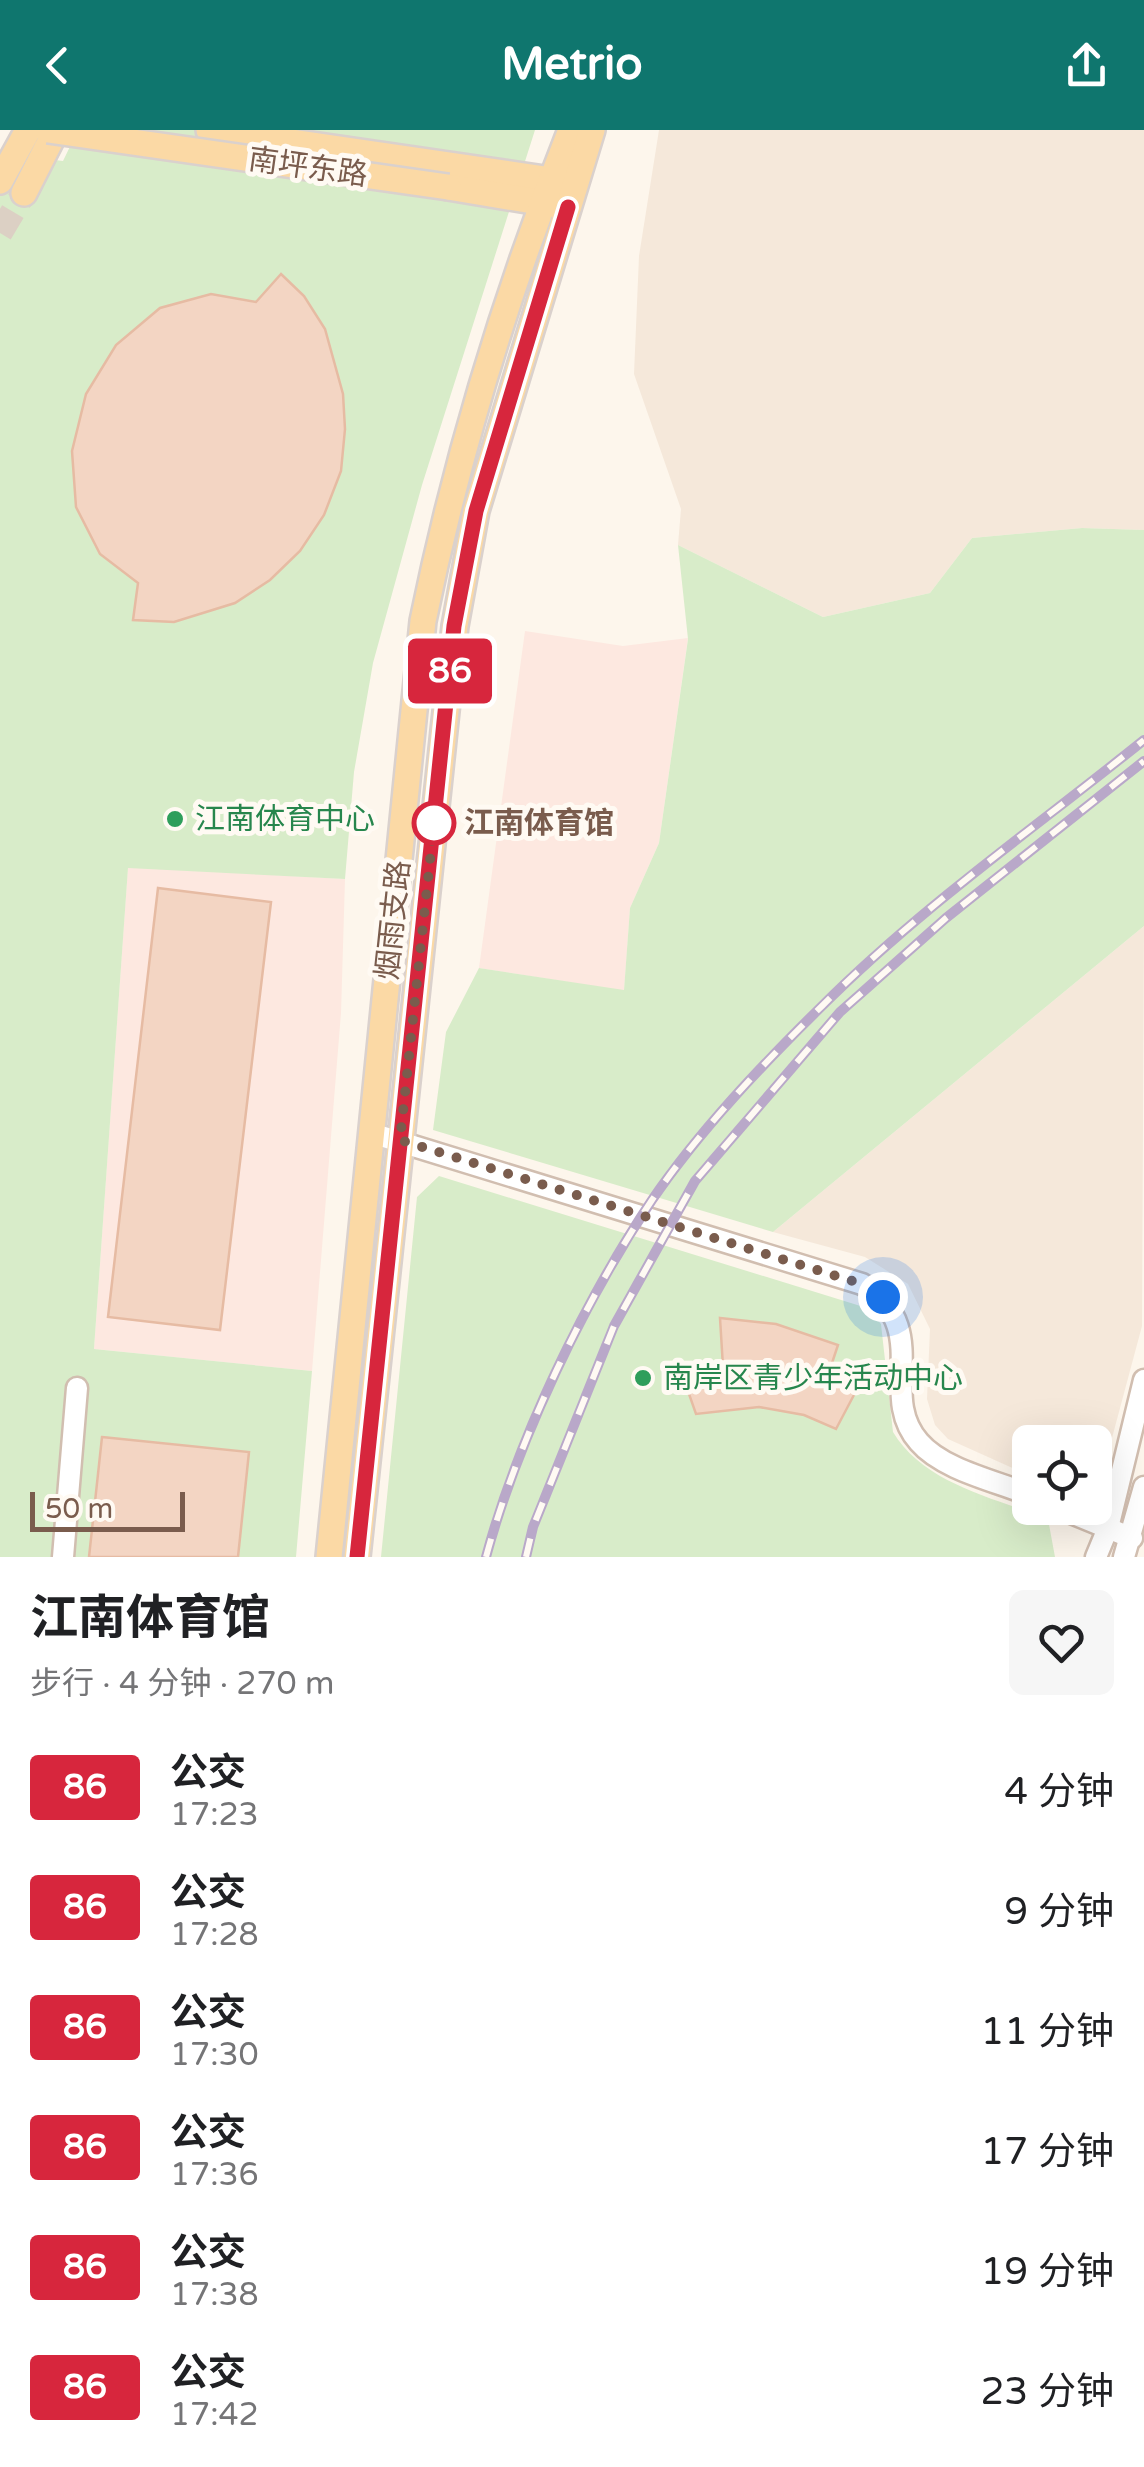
<!DOCTYPE html>
<html lang="zh">
<head>
<meta charset="utf-8">
<style>
  :root { --surface:#fff; --page:#f6f6f6; --text:#202124; --muted:#757577; --accent:#0f766e }
  body { margin:0; font-family:"Varela Round","Noto Sans SC",sans-serif; background:var(--page); color:var(--text); height:100vh; display:flex; flex-direction:column; font-size:38px; white-space:nowrap }
  * { box-sizing:border-box; margin:0 }
  p { font-size:32px; color:var(--muted) }
  .icon { flex:none; width:55px; height:55px; fill:none; stroke:currentColor; stroke-width:2; stroke-linecap:round; stroke-linejoin:round }
  .map { position:relative; height:1427px; overflow:hidden }
  .details { display:flex; flex-direction:column; background:var(--surface); flex:1 }
  .details>* { flex:none }
  .badge { padding:0 20px; border-radius:8px; font-size:35px; line-height:65px }
  .tools { position:absolute; left:1012px; top:1295px; display:grid; gap:20px }
  .tools a { display:grid; place-items:center; width:100px; height:100px; border-radius:15px; background:var(--surface); box-shadow:0 10px 40px #0002; font-size:50px }
  .scale { position:absolute; left:30px; bottom:25px; width:155px; box-sizing:border-box; padding-left:10px; border:5px solid #7a5c4d; border-top:0; font-size:28px; line-height:35px; white-space:nowrap; color:#7a5c4d; -webkit-text-stroke:8px #fffaf3; paint-order:stroke }
  .you { position:absolute; width:50px; height:50px; margin:-25px; border:8px solid #fff; border-radius:50%; background:#1a73e8; box-shadow:0 0 0 15px #1a73e833 }
  .map>.badge { position:absolute; translate:-50% -50%; box-shadow:0 0 0 5px #fff }
  .round { display:grid; place-items:center; flex:none; width:105px; height:105px; border-radius:15px; background:var(--page) }
  .overview { display:flex; align-items:center; justify-content:space-between; height:170px; padding:0 30px }
  h1 { font-size:48px; font-weight:700; line-height:75px }
  ul { padding:0; list-style:none }
  li { display:flex; align-items:center; gap:30px; height:120px; padding:0 30px }
  li div { flex:1 }
  li b { display:block; font-size:38px }
  li em { font-style:normal }
  li .badge { min-width:110px; font-weight:700; text-align:center }
  header { display:flex; justify-content:space-between; align-items:center; height:130px; padding:0 30px; background:var(--accent); color:#fff; font-size:45px; font-weight:700 }
  .map>svg:first-child { display:block }
  .residential { fill:#f5e8da }
  .commercial { fill:#fde8e0 }
  .green { fill:#d8ecc9 }
  .building { fill:#f3d5c3; stroke:#e6bba3; stroke-width:2.5 }
  .lines { fill:none; stroke-linecap:round; stroke-linejoin:round }
  .major-tunnel { stroke:#dcd0c4; stroke-width:25; stroke-dasharray:25 12; stroke-linecap:butt }
  .minor-casing { stroke:#d1beb0; stroke-width:25 }
  .major-casing { stroke:#dad1cd; stroke-width:30 }
  .minor { stroke:#fff; stroke-width:20 }
  .major { stroke:#fbd9a5; stroke-width:25 }
  .rail-casing { stroke:#b9a8c9; stroke-width:10 }
  .rail { stroke:#fffaf3; stroke-width:6; stroke-dasharray:19; stroke-linecap:butt }
  .major-bridge-casing { stroke:#dad1cd; stroke-width:30; stroke-linecap:butt }
  .major-bridge { stroke:#fbd9a5; stroke-width:25 }
  .line-casing { stroke:#fff; stroke-width:22 }
  .line { stroke:#d7263d; stroke-width:15 }
  .walk { stroke:#7a5c4d; stroke-width:10; stroke-dasharray:0 18 }
  .leisure-dot { fill:#2e9e5b; stroke:#fffaf3; stroke-width:4 }
  .stop-dot { fill:#fff; stroke:#d7263d; stroke-width:5 }
  .labels { text-anchor:middle; stroke-width:10; stroke-linejoin:round; paint-order:stroke }
  .street-label { font-size:30px; fill:#7a5c4d; stroke:#fffaf3 }
  .leisure-label { font-size:30px; fill:#27864d; stroke:#fffaf3; text-anchor:start }
  .stop-label { font-size:30px; font-weight:bold; fill:#7a5c4d; stroke:#fffaf3; text-anchor:start }
</style>
</head>
<body>
<header><svg class="icon" aria-label="back" viewBox="0 0 24 24"><path d="M15 5l-7 7 7 7"/></svg>Metrio<svg class="icon" aria-label="share" viewBox="0 0 24 24"><path d="M12 15V3M7 8l5-5 5 5M5 13v7h14v-7"/></svg></header>
<div class="map">
<svg width="1144" height="1427" viewBox="0 0 1144 1427">
  <rect width="100%" height="100%" fill="#fdf6ec"/>
  <g class="residential">
    <polygon points="659,0 1144,0 1144,400 1082,398 972,408 930,463 823,487 678,415 681,379 634,244 639,126"/>
    <polygon points="1144,796 1142,1196 1101,1349 1095,1352 1095,1312 1030,1312 1030,1346 948,1309 935,1295 927,1269 930,1199 908,1154 865,1127 773,1102"/>
  </g>
  <g class="commercial">
    <polygon points="525,501 623,516 688,508 659,713 630,778 624,861 479,838"/>
    <polygon points="128,737 345,749 341,883 312,1241 94,1219"/>
  </g>
  <g class="green">
    <polygon points="78,0 535,0 422,355 373,533 354,642 345,749 128,738 94,1219 312,1241 296,1427 0,1427 0,23 63,31"/>
    <polygon points="1082,398 1144,400 1144,796 773,1102 433,1000 446,902 479,838 624,860 630,778 659,713 688,509 678,415 823,487 930,463 972,408"/>
    <path d="M439 1046 867 1178 881 1194 893 1302C924 1354 995 1368 1048 1389L1055 1427H381L417 1067Z"/>
  </g>
  <g class="building">
    <polygon points="281,144 304,166 325,199 343,264 345,299 341,341 324,385 300,421 270,450 235,473 174,492 133,490 138,453 100,424 76,377 72,321 86,264 116,215 160,178 211,164 256,172"/>
    <polygon points="158,758 271,772 220,1200 108,1187"/>
    <polygon points="720,1188 776,1194 838,1215 826,1251 855,1263 836,1299 804,1285 759,1277 696,1284 683,1247 723,1237"/>
    <polygon points="102,1307 249,1322 238,1427 89,1427"/>
  </g>
  <g class="lines">
    <polyline class="major-tunnel" points="0,103 24,63"/>
    <defs>
      <g id="minor">
        <path d="M371 1003 862 1154C935 1199 876 1263 919 1312 943 1340 996 1351 1030 1365"/>
        <polyline points="1059,1378 1132,1408"/>
        <polyline points="63,1427 77,1258"/>
        <polyline points="1096,1427 1108,1398 1144,1250"/>
        <polyline points="1124,1427 1144,1357"/>
      </g>
      <g id="major">
        <polyline points="209,0 565,52"/>
        <polyline points="0,51 28,0"/>
        <polyline points="448,57 557,75"/>
        <polyline points="24,63 56,0"/>
        <path d="M329 1427 423 491C457 324 508 158 571 0"/>
        <polyline points="357,1427 455,496 476,381 592,0"/>
      </g>
    </defs>
    <use href="#minor" class="minor-casing"/>
    <use href="#major" class="major-casing"/>
    <use href="#minor" class="minor"/>
    <use href="#major" class="major"/>
    <defs>
      <g id="rail">
        <path d="M486 1427C518 1309 584 1172 652 1070 700 1000 762 935 822 876 920 778 1036 697 1144 610"/>
        <polyline points="526,1427 533,1397 614,1196 695,1051 840,882 946,788 1144,631"/>
      </g>
    </defs>
    <use href="#rail" class="rail-casing"/>
    <use href="#rail" class="rail"/>
    <defs>
      <polyline id="major-bridge" points="48,0 448,57"/>
    </defs>
    <use href="#major-bridge" class="major-bridge-casing"/>
    <use href="#major-bridge" class="major-bridge"/>
  </g>
  <g class="lines">
    <defs>
      <polyline id="line" points="357,1427 454,496 476,381 568,77"/>
    </defs>
    <use href="#line" class="line-casing"/>
    <use href="#line" class="line"/>
    <polyline class="walk" points="434,693 400,1010 862,1154 883,1167"/>
  </g>
  <g class="leisure-dot">
    <circle cx="175" cy="689" r="10"/>
    <circle cx="643" cy="1248" r="10"/>
  </g>
  <circle class="stop-dot" cx="434" cy="693" r="20"/>
  <g class="labels">
    <g class="street-label">
      <text transform="translate(308 37) rotate(8)" y="10">南坪东路</text>
      <text transform="translate(393 790) rotate(-84)" y="10">烟雨支路</text>
    </g>
    <g class="leisure-label">
      <text x="195" y="699">江南体育中心</text>
      <text x="663" y="1258">南岸区青少年活动中心</text>
    </g>
    <g class="stop-label">
      <text x="464" y="703">江南体育馆</text>
    </g>
  </g>
</svg>
<div class="tools">
<a><svg class="icon" aria-label="locate" viewBox="0 0 24 24"><circle cx="12" cy="12" r="6"/><path d="M12 2v4M12 18v4M2 12h4M18 12h4"/></svg></a>
</div>
<div class="scale">50 m</div>
<div class="you" style="left:883px;top:1167px"></div>
<b class="badge" style="left:450px;top:541px;background:#d7263d;color:#fff">86</b>
</div>
<section class="details">
<div class="overview"><div><h1>江南体育馆</h1><p>步行 · 4 分钟 · 270 m</p></div><a class="round"><svg class="icon" aria-label="heart" viewBox="0 0 24 24"><path d="M12 20l-8-8c-3-5 5-10 8-4 3-6 11-1 8 4z"/></svg></a></div>
<ul>
<li><span class="badge" style="background:#d7263d;color:#fff">86</span><div><b>公交</b><p>17:23</p></div><em>4 分钟</em></li>
<li><span class="badge" style="background:#d7263d;color:#fff">86</span><div><b>公交</b><p>17:28</p></div><em>9 分钟</em></li>
<li><span class="badge" style="background:#d7263d;color:#fff">86</span><div><b>公交</b><p>17:30</p></div><em>11 分钟</em></li>
<li><span class="badge" style="background:#d7263d;color:#fff">86</span><div><b>公交</b><p>17:36</p></div><em>17 分钟</em></li>
<li><span class="badge" style="background:#d7263d;color:#fff">86</span><div><b>公交</b><p>17:38</p></div><em>19 分钟</em></li>
<li><span class="badge" style="background:#d7263d;color:#fff">86</span><div><b>公交</b><p>17:42</p></div><em>23 分钟</em></li>
</ul>
</section>
</body>
</html>
